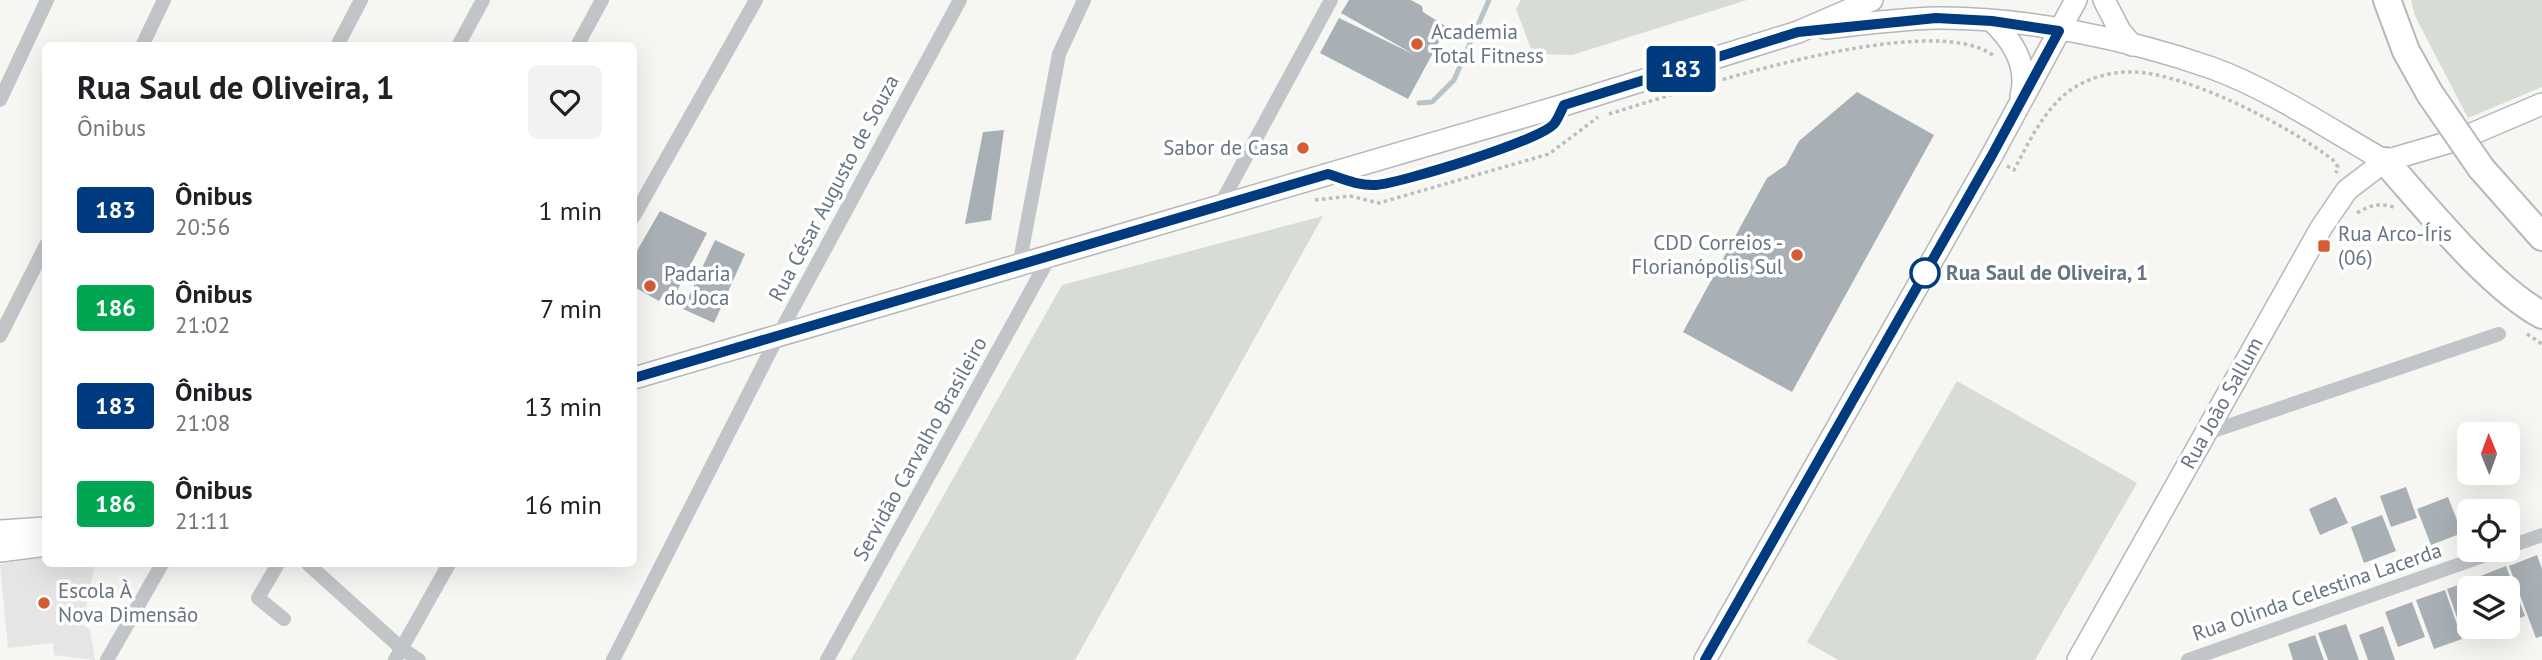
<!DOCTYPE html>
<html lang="pt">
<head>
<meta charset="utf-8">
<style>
  :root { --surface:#fff; --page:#f2f2f2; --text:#202124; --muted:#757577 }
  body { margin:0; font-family:"PT Sans",sans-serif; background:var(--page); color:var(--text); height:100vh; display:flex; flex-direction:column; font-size:26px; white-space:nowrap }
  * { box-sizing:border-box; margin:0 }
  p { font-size:23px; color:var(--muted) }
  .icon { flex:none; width:38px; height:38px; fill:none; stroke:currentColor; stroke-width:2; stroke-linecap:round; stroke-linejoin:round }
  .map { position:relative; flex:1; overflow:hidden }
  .drawer { position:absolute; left:42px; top:42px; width:595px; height:525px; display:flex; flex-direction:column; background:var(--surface); border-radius:10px; box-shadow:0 7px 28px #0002 }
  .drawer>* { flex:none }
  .badge { padding:0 14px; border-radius:5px; font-size:24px; line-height:46px }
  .needle { width:46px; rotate:359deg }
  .tools { position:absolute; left:2457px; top:422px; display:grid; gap:14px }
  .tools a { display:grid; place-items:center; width:63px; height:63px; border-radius:10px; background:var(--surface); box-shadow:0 7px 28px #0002; font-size:35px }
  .map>.badge { position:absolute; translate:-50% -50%; box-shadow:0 0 0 4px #fff }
  .round { display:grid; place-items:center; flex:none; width:74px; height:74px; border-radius:10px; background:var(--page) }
  .summary { display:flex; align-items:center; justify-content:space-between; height:119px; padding:0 35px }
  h1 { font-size:33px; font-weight:700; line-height:52px }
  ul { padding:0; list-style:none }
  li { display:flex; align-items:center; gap:21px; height:98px; padding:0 35px }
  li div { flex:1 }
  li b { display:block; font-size:26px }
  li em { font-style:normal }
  li .badge { min-width:77px; font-weight:700; text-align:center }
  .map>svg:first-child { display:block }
  .built { fill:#e4e5e4 }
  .green { fill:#d7ddd4 }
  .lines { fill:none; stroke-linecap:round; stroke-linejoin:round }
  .stream { stroke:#bac4c8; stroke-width:5 }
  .building { fill:#a9b0b5 }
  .secondary-casing { stroke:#b4b8bc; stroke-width:24 }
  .highway-casing { stroke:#b6b9bc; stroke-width:30 }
  .path { stroke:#bbbdbf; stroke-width:3.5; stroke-dasharray:3.5 3.5; stroke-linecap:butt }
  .lane { stroke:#c1c5c8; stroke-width:7 }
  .street { stroke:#c1c5c8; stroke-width:14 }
  .secondary { stroke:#fff; stroke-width:21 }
  .highway { stroke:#fff; stroke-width:26 }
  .highway-bridge-casing { stroke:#b6b9bc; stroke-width:30; stroke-linecap:butt }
  .highway-bridge { stroke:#fff; stroke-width:26 }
  .line-casing { stroke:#fff; stroke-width:16 }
  .line { stroke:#003b80; stroke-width:10 }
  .poi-dot { fill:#d65c33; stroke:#fff; stroke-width:2.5 }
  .stop-dot { fill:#fff; stroke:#003b80; stroke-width:3.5 }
  .labels { text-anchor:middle; stroke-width:7; stroke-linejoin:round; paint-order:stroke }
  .poi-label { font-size:21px; fill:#677582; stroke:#fff; text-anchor:start }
  .street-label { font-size:21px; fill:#677582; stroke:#fff }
  .stop-label { font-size:21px; font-weight:bold; fill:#677582; stroke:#fff; text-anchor:start }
</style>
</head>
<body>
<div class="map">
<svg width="2542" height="660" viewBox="0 0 2542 660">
  <rect width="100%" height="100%" fill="#f6f6f3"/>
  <polygon class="built" points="45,557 46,564 95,564 82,624 90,630 95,660 54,655 53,643 8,648 0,564"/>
  <g class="green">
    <polygon points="1521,0 1747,0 1572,55 1533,54 1516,9"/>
    <polygon points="2411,0 2542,0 2542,87 2468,118 2415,16"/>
    <polygon points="1323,216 1075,660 851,660 1062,285"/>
    <polygon points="1957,381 2137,483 2035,660 1838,660 1807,642"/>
  </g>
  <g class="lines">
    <polyline class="stream" points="1419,103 1432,102 1454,80 1489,0"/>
  </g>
  <g class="building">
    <polygon points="1349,0 1411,0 1422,6 1423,12 1447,27 1408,99 1320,53 1339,18 1415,55 1341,13"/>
    <polygon points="1857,92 1934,135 1792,392 1683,332 1767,178 1786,165 1799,141"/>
    <polygon points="1004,130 991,220 965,224 983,132"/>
    <polygon points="660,211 707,233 674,297 664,293 659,301 634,287 637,273 634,272 634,256"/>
    <polygon points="715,240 745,254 714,323 683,309"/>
    <polygon points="2406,487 2417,518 2391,527 2380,496"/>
    <polygon points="2336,497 2348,523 2320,535 2309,509"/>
    <polygon points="2448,497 2462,533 2431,545 2417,509"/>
    <polygon points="2382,515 2396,551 2364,563 2351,527"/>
    <polygon points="2537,555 2542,569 2542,636 2536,638 2509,566"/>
    <polygon points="2506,566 2525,616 2508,623 2508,588 2482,588 2478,577"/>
    <polygon points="2474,579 2478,588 2469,588 2469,626 2494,627 2464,637 2447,589"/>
    <polygon points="2445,590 2462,639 2434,649 2416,600"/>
    <polygon points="2412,602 2425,637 2398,647 2385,612"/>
    <polygon points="2346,624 2359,660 2328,660 2318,633"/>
    <polygon points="2383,626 2395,660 2368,660 2359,635"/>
    <polygon points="2315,635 2324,660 2293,660 2288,644"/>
  </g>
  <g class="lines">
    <defs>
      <g id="secondary">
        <polyline points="2104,0 2120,31 2132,45"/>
        <path d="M1992 21C2013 41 2029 66 2021 96"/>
        <path d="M1825 28C1861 24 1899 19 1936 18 2024 17 2129 39 2212 68 2272 90 2329 129 2385 161L2460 139 2542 104"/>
        <polyline points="634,378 1564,105 1798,32 1872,0"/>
        <polyline points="0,531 46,528"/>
        <polyline points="0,551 46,545"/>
        <polyline points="1705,660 1991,157 2076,0"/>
        <polyline points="2078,660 2321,228 2347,190 2385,161"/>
      </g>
      <g id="highway">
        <polyline points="2387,0 2406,51 2430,94"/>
        <path d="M2385 161C2427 208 2488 285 2542 315"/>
        <polyline points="2481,168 2542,237"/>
      </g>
    </defs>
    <use href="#secondary" class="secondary-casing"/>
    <use href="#highway" class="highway-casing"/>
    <g class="path">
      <path d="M1609 114C1685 91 1930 7 1994 56"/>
      <path d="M2007 166 2014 170C2029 142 2043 111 2069 91 2087 78 2112 71 2134 72 2189 74 2289 126 2333 160L2338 167 2336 173"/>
      <polyline points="1315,200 1350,196 1379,203 1549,154 1598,117"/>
      <path d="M2357 213C2370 205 2381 202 2396 208"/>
      <polyline points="2527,334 2542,344"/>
    </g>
    <polyline class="lane" points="1339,178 1376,185 1477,157 1532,139 1554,125 1562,110"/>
    <g class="street">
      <polyline points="142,46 164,0"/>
      <polyline points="337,46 361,0"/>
      <polyline points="458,46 483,0"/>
      <polyline points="577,46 602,0"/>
      <polyline points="0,100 47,0"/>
      <polyline points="1219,207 1331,0"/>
      <polyline points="634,216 756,0"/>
      <polyline points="1019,266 1059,54 1084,0"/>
      <polyline points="0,336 46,245"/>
      <polyline points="2204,434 2499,334"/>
      <polyline points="2508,547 2542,535"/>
      <polyline points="278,564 258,598 284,619"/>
      <polyline points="308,564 401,648 419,660"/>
      <polyline points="107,660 162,564"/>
      <polyline points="395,660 449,564"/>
      <polyline points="613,660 779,334 960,0"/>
      <polyline points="827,660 1049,258"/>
      <polyline points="2188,660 2500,550"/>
    </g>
    <use href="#secondary" class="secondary"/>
    <use href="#highway" class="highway"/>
    <defs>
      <polyline id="highway-bridge" points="2430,94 2481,168"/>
    </defs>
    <use href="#highway-bridge" class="highway-bridge-casing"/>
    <use href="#highway-bridge" class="highway-bridge"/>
  </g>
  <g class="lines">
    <defs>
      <path id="line" d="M634 378 1328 174C1343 179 1359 186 1376 185 1401 183 1539 141 1554 124 1558 119 1561 111 1564 105L1798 32 1936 18 1992 21 2059 31 1991 157 1705 660"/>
    </defs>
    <use href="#line" class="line-casing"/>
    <use href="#line" class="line"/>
  </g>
  <g class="poi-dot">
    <circle cx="1417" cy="44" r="7"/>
    <circle cx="1303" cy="148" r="7"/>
    <rect x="2317" y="239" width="14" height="14" rx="3.5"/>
    <circle cx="1797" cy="255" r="7"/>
    <circle cx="650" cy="286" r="7"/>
    <circle cx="44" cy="603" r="7"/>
  </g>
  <circle class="stop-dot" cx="1925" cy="273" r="14"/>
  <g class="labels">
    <g class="poi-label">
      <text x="1431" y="39">Academia<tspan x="1431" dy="24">Total Fitness</tspan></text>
      <text x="1289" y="155" text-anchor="end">Sabor de Casa</text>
      <text x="2338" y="241">Rua Arco-Íris<tspan x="2338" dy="24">(06)</tspan></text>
      <text x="1783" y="250" text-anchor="end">CDD Correios -<tspan x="1783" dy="24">Florianópolis Sul</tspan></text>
      <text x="664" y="281">Padaria<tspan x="664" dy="24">do Joca</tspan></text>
      <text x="58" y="598">Escola À<tspan x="58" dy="24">Nova Dimensão</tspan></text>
    </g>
    <g class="street-label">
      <text transform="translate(834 188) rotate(-62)" y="7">Rua César Augusto de Souza</text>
      <text transform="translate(2222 403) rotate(-61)" y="7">Rua João Sallum</text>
      <text transform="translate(920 449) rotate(-61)" y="7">Servidão Carvalho Brasileiro</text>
      <text transform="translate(2317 592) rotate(-19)" y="7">Rua Olinda Celestina Lacerda</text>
    </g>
    <g class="stop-label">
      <text x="1946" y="280">Rua Saul de Oliveira, 1</text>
    </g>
  </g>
</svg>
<div class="tools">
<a><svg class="needle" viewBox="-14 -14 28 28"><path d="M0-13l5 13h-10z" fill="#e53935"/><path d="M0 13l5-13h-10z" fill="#757577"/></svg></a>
<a><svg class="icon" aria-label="locate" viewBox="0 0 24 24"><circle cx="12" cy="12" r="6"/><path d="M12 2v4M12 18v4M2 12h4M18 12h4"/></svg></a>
<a><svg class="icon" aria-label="layers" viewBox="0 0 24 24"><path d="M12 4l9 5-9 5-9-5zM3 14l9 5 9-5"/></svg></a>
</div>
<b class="badge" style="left:1681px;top:69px;background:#003b80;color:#fff">183</b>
<section class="drawer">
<div class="summary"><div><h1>Rua Saul de Oliveira, 1</h1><p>Ônibus</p></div><a class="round"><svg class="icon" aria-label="heart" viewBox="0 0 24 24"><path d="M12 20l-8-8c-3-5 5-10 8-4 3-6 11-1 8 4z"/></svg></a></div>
<ul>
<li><span class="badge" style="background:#003b80;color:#fff">183</span><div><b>Ônibus</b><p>20:56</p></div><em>1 min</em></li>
<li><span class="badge" style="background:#00a651;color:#fff">186</span><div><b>Ônibus</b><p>21:02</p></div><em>7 min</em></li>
<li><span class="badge" style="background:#003b80;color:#fff">183</span><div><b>Ônibus</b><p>21:08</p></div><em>13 min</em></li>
<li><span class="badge" style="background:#00a651;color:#fff">186</span><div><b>Ônibus</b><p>21:11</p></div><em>16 min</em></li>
</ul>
</section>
</div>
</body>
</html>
